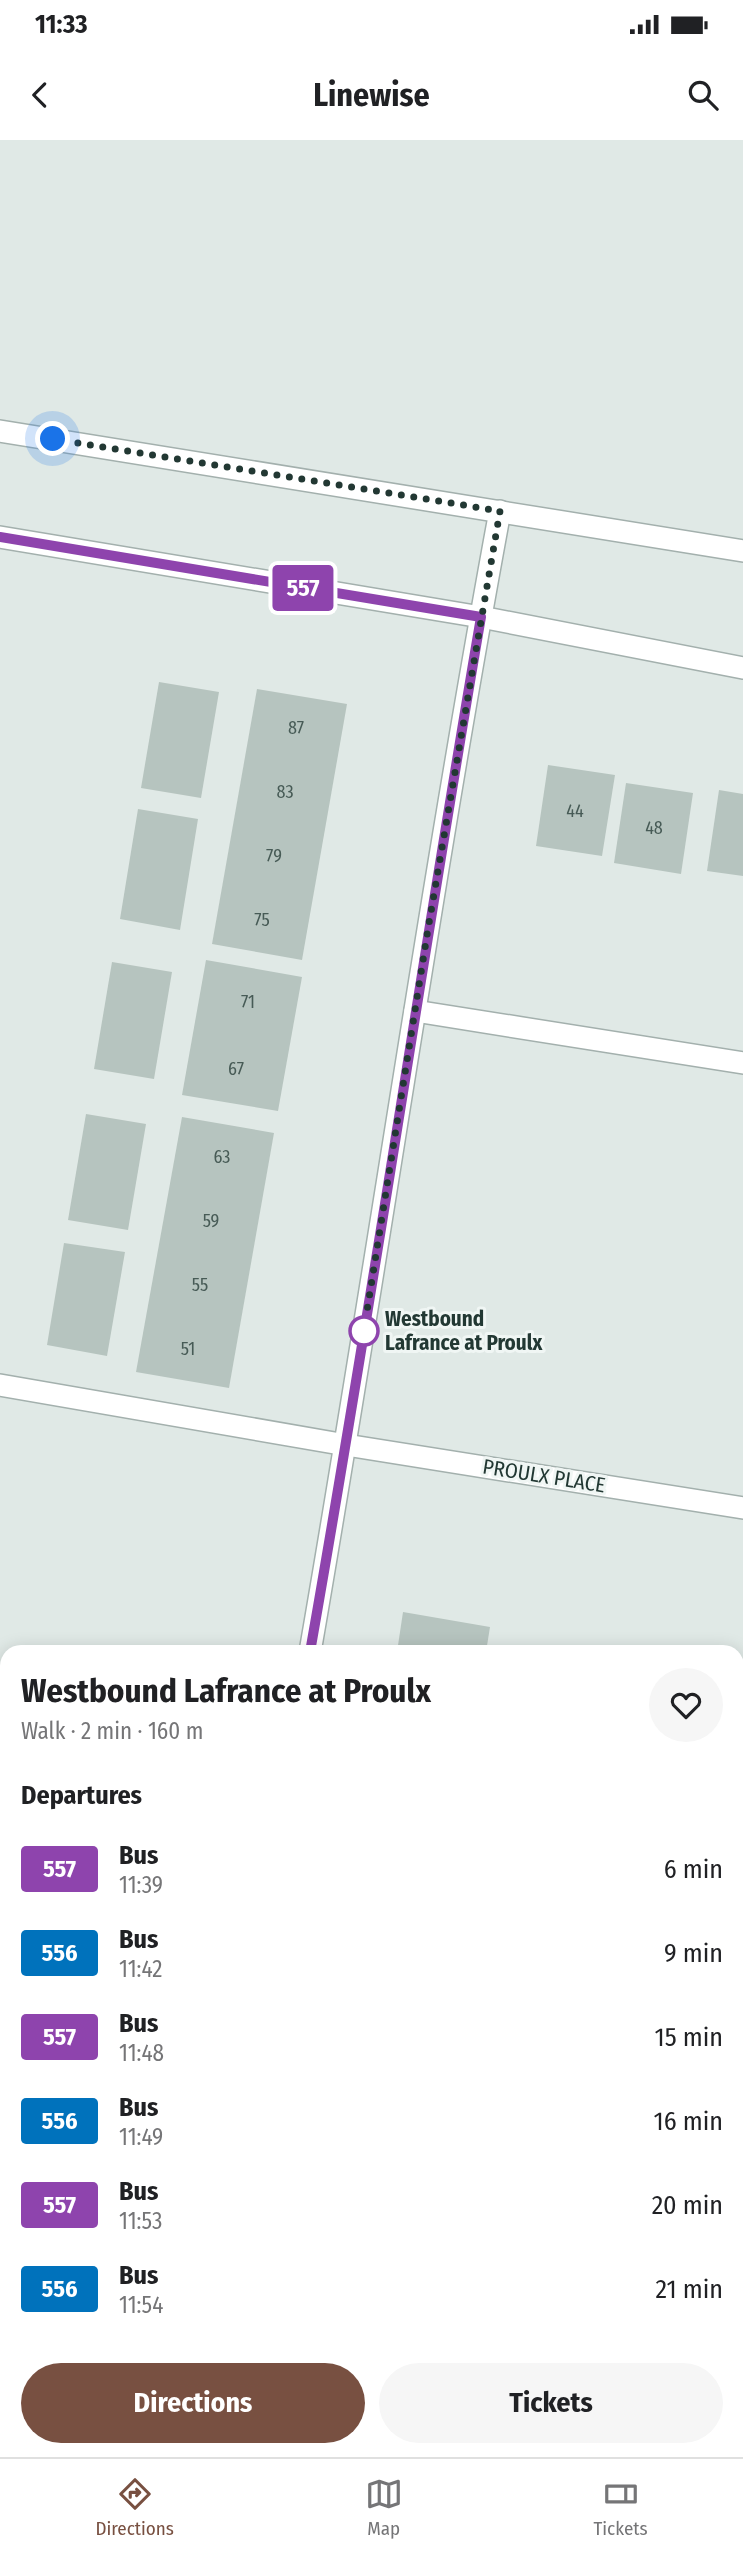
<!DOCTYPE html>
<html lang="en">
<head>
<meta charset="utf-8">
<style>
  :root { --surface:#fff; --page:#f6f6f6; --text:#202124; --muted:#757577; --line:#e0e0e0; --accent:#785041 }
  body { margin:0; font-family:"Fira Sans Condensed",sans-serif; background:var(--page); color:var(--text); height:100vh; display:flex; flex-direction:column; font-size:26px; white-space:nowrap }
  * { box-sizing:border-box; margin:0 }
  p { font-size:23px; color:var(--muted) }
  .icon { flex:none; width:38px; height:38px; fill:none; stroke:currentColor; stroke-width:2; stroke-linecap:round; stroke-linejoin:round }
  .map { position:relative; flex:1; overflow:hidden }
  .side { position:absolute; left:0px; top:1505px; width:744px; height:812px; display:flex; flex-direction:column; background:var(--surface); border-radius:21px 21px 0 0; box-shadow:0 4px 18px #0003 }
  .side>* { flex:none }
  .badge { padding:0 14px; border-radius:5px; font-size:24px; line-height:46px }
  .you { position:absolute; width:35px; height:35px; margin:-18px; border:5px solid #fff; border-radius:50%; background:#1a73e8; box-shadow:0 0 0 10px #1a73e833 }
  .map>.badge { position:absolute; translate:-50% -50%; box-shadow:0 0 0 4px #fff }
  h2 { padding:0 21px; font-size:26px; line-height:63px }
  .round { display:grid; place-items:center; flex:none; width:74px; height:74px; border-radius:37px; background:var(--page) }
  .summary { display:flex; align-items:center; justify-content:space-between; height:119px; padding:0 21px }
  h1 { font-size:33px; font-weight:700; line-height:52px }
  .button { display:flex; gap:14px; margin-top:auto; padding:14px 21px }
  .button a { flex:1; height:80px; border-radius:42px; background:var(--accent); color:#fff; font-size:28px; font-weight:700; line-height:80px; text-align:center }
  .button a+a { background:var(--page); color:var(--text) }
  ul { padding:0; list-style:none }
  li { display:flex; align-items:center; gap:21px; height:84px; padding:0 21px }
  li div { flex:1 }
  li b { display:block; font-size:26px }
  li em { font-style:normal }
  li .badge { min-width:77px; font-weight:700; text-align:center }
  .status { display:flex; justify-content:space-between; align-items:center; height:49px; padding:0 35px; background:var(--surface); direction:ltr }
  .status svg { height:19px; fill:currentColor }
  header { display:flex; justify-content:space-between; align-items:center; height:91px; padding:0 21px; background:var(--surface); font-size:32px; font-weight:700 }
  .tab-bar { display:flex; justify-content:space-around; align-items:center; height:98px; border-top:2px solid var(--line); background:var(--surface); font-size:19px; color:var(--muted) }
  .tab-bar a { display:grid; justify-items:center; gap:4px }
  .tab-bar .on { color:var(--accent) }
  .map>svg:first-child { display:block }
  .built { fill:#ced9d5 }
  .building { fill:#b6c4bf }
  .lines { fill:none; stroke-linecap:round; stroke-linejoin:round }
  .service-casing { stroke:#a3b0ad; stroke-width:24 }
  .minor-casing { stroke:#a3b0ad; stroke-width:24 }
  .tertiary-casing { stroke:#a3b0ad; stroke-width:24 }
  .path { stroke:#83aaa0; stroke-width:4.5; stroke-dasharray:3.5 5; stroke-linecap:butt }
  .service { stroke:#fff; stroke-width:21 }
  .minor { stroke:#fff; stroke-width:21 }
  .tertiary { stroke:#fff; stroke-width:21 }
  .line-casing { stroke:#fff; stroke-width:16 }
  .line { stroke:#8e44ad; stroke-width:10 }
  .walk { stroke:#223833; stroke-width:7; stroke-dasharray:0 12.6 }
  .stop-dot { fill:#fff; stroke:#8e44ad; stroke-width:3.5 }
  .labels { text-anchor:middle; stroke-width:6; stroke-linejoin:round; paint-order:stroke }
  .number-label { font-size:18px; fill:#475b56 }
  .stop-label { font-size:21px; font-weight:bold; fill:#223833; stroke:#f0f6f4; text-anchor:start }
  .street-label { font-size:21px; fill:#223833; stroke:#f0f6f4 }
</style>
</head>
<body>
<div class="status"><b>11:33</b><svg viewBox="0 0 49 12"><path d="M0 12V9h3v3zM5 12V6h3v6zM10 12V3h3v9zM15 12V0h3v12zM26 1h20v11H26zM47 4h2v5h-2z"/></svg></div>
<header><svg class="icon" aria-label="back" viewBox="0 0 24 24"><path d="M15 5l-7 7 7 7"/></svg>Linewise<svg class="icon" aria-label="search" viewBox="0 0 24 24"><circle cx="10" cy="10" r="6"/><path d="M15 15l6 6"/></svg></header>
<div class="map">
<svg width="743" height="2317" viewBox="0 0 743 2317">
  <rect width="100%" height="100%" fill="#e0e9e6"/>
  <polygon class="built" points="0,2207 7,2208 7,2310 540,2310 539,2317 0,2317"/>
  <g class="building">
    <polygon points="159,542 219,552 201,658 141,648"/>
    <polygon points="257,549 347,564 302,820 212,804"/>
    <polygon points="548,625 615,635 602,716 536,706"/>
    <polygon points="626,643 693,653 681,734 614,723"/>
    <polygon points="719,650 743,654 743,736 707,731"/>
    <polygon points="138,669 198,679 180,790 120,779"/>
    <polygon points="206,820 302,837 278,971 182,955"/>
    <polygon points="112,822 172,832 154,939 94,929"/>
    <polygon points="86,974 146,984 128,1090 68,1080"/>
    <polygon points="182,977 274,993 229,1248 136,1232"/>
    <polygon points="64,1103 125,1112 107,1216 47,1205"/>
    <polygon points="403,1472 490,1487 486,1512 397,1512"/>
    <polygon points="741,1940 743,1941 743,2072 737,2071 737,1972"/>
    <polygon points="0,2215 7,2216 7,2310 103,2310 101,2317 0,2317"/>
  </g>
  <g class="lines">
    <defs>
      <g id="service">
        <polyline points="415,871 743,923"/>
        <polyline points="0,1245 346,1305"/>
        <polyline points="737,1822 743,1823"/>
      </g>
      <g id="minor">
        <polyline points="346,1305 743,1368"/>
        <path d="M310 1512C376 1132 430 750 500 371"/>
        <polyline points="0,2094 7,2095"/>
        <polyline points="737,2177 743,2178"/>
        <polyline points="737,2271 743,2272"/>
      </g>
      <g id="tertiary">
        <polyline points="0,291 743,411"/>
        <polyline points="0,397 481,477 743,528"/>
      </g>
    </defs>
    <use href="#service" class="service-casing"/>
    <use href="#minor" class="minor-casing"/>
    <use href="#tertiary" class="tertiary-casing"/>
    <g class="path">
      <polyline points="340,2310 342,2317"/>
      <polyline points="234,2317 242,2310"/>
      <polyline points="451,2317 461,2310"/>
    </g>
    <use href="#service" class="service"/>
    <use href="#minor" class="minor"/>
    <use href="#tertiary" class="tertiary"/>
  </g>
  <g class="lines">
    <defs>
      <path id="line" d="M0 397 481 477C422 821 371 1168 310 1512"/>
    </defs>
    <use href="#line" class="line-casing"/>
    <use href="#line" class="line"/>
    <polyline class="walk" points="53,299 500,371 428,789 363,1196 364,1191"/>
  </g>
  <circle class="stop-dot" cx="364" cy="1191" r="14"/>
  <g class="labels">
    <g class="number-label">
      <text x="296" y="594">87</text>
      <text x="285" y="658">83</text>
      <text x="575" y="677">44</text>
      <text x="654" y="694">48</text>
      <text x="274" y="722">79</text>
      <text x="262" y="786">75</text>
      <text x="248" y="868">71</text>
      <text x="236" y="935">67</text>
      <text x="222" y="1023">63</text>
      <text x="211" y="1087">59</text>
      <text x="200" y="1151">55</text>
      <text x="188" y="1215">51</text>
    </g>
    <g class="stop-label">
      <text x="385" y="1186">Westbound<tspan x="385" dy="24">Lafrance at Proulx</tspan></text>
    </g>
    <g class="street-label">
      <text transform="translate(544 1336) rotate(9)" y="7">PROULX PLACE</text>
    </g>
  </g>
</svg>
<div class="you" style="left:53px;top:299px"></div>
<b class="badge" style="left:303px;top:448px;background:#8e44ad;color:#fff">557</b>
<section class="side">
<div class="summary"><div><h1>Westbound Lafrance at Proulx</h1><p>Walk · 2 min · 160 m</p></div><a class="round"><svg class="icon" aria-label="heart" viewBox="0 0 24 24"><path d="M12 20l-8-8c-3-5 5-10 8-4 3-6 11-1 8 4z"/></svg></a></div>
<h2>Departures</h2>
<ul>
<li><span class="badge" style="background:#8e44ad;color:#fff">557</span><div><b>Bus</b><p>11:39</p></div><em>6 min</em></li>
<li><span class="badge" style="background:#0072bc;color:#fff">556</span><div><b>Bus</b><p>11:42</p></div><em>9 min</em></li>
<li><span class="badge" style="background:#8e44ad;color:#fff">557</span><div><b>Bus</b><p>11:48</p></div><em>15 min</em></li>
<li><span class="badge" style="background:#0072bc;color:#fff">556</span><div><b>Bus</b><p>11:49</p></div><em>16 min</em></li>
<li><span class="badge" style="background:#8e44ad;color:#fff">557</span><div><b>Bus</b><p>11:53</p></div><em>20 min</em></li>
<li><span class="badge" style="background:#0072bc;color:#fff">556</span><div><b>Bus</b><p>11:54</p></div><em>21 min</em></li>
</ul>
<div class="button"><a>Directions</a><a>Tickets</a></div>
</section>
</div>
<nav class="tab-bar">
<a class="on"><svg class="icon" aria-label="directions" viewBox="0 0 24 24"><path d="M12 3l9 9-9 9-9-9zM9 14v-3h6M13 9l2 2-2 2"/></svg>Directions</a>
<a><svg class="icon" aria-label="map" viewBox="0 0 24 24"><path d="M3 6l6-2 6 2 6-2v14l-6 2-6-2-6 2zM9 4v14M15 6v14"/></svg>Map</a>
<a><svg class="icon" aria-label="tickets" viewBox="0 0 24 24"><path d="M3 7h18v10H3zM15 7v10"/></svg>Tickets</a>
</nav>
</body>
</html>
